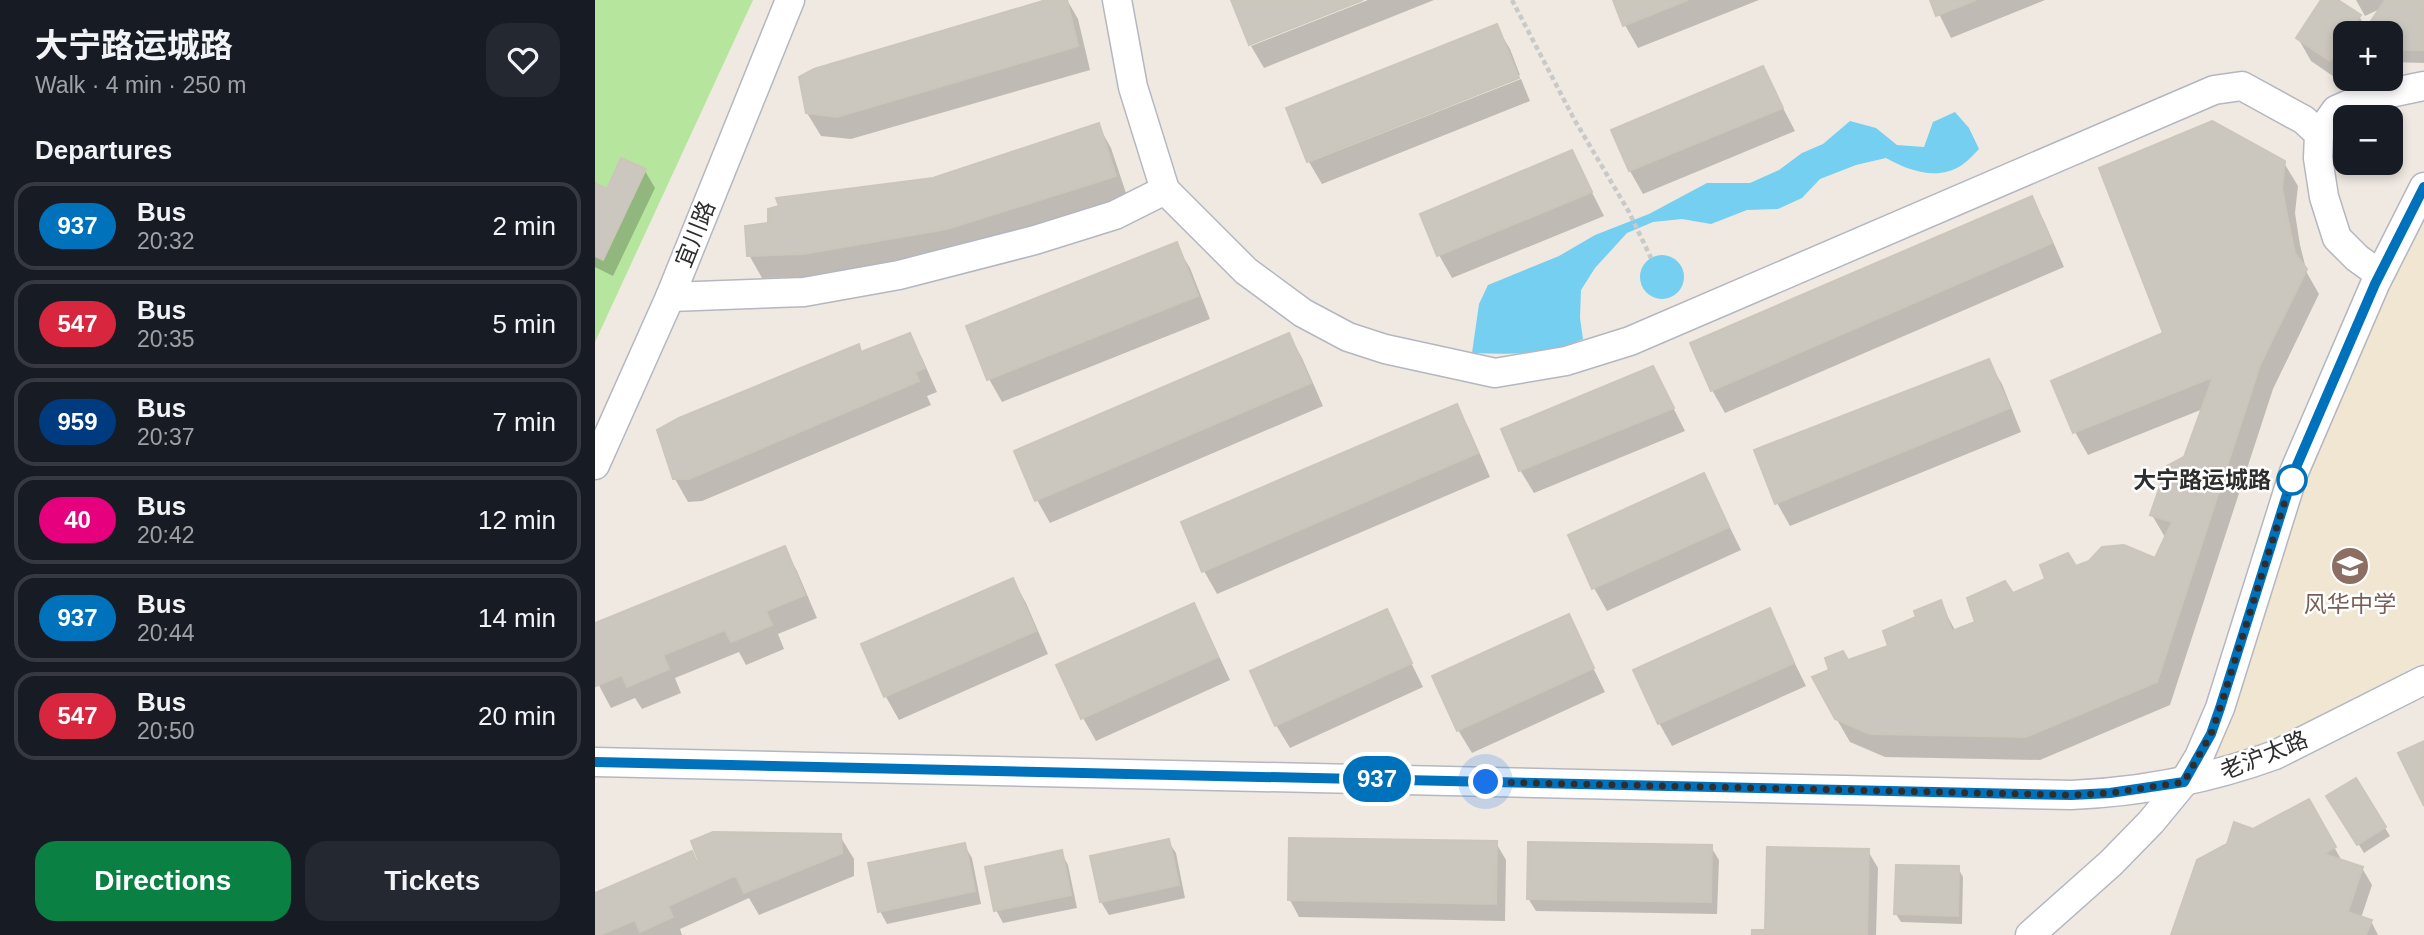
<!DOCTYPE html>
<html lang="en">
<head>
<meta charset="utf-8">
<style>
  :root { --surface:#171b24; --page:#242831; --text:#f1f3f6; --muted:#9ea1a6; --line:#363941; --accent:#0b8043 }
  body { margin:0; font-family:Helvetica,"Noto Sans SC",sans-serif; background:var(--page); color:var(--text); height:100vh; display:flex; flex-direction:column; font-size:26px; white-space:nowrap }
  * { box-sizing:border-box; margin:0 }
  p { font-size:23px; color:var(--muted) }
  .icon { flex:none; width:38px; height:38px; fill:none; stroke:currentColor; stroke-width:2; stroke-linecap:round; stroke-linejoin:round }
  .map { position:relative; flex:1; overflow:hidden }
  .side { display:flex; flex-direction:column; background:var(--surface); width:595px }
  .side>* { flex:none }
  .badge { padding:0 14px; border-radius:23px; font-size:24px; line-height:46px }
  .controls { position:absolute; left:1738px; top:21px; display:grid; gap:14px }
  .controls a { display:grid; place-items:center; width:70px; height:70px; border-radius:14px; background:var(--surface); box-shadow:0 4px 10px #0003; font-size:35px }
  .you { position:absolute; width:35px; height:35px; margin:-18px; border:5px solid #fff; border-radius:50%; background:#1a73e8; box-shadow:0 0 0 10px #1a73e833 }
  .map>.badge { position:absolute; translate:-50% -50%; box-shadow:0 0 0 4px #fff }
  h2 { padding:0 35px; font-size:26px; line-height:63px }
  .round { display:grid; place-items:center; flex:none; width:74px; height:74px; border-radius:21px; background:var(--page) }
  .summary { display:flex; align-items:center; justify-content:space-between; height:119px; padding:0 35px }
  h1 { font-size:33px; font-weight:700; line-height:52px }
  .button { display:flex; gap:14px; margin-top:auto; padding:14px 35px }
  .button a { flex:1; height:80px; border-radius:21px; background:var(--accent); color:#fff; font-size:28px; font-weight:700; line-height:80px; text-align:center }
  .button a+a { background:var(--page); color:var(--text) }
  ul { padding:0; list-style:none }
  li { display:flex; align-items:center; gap:21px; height:88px; margin:0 14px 10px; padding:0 21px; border:4px solid var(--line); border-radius:21px }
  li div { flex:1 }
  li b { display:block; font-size:26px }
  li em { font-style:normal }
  li .badge { min-width:77px; font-weight:700; text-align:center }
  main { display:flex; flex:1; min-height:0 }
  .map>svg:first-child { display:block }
  .education { fill:#f0e6d1 }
  .green { fill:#b6e59e }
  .water { fill:#75cff0 }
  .shadow { fill:#0003 }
  .building { fill:#cbc7bf; stroke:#cbc5ba; stroke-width:2 }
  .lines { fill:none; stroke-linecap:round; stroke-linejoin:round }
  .minor-casing { stroke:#b4b7c1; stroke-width:31 }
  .path { stroke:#c9c9c9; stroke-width:4.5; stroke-dasharray:5 3.5; stroke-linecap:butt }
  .minor { stroke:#fff; stroke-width:28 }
  .line-casing { stroke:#fff; stroke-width:16 }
  .line { stroke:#0072bc; stroke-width:10 }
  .walk { stroke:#2e2e2e; stroke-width:7; stroke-dasharray:0 12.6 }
  .stop-dot { fill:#fff; stroke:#0072bc; stroke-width:3.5 }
  .labels { text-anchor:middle; stroke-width:5; stroke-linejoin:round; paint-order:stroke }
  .street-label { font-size:23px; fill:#2e2e2e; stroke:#fff }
  .stop-label { font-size:23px; font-weight:bold; fill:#2e2e2e; stroke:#fff; text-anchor:end }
  .education-label { font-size:23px; fill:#785e54; stroke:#fff }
</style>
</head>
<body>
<main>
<section class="side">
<div class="summary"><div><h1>大宁路运城路</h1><p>Walk · 4 min · 250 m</p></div><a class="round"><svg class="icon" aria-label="heart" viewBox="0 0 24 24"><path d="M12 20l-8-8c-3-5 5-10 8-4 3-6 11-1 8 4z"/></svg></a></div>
<h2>Departures</h2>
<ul>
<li><span class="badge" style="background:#0072bc;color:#fff">937</span><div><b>Bus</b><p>20:32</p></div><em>2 min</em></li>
<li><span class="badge" style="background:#d7263d;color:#fff">547</span><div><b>Bus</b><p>20:35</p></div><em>5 min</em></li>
<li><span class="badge" style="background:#003b80;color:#fff">959</span><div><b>Bus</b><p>20:37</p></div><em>7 min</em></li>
<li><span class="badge" style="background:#e6007e;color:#fff">40</span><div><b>Bus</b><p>20:42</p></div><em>12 min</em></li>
<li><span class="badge" style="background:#0072bc;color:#fff">937</span><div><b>Bus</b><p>20:44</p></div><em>14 min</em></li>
<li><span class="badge" style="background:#d7263d;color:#fff">547</span><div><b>Bus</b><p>20:50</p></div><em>20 min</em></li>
</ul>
<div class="button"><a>Directions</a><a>Tickets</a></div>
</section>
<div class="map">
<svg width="1829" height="935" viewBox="0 0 1829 935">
  <rect width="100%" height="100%" fill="#efe9e1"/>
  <polygon class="education" points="1829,212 1829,662 1674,741 1614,762 1714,470"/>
  <polygon class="green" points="0,0 158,0 0,342"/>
  <g class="water">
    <path d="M1360 112 1374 128 1384 149C1379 154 1373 161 1367 165 1343 181 1314 171 1291 158L1261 165 1225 179 1207 198 1183 209 1152 210 1116 224 1087 219 1058 222 1032 233 1000 268 986 290 985 318 988 339C951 356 916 354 877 353L884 304 893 285 964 256 1000 235 1054 214 1112 183H1155L1184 170 1207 153 1228 144 1255 121 1281 128 1302 145 1329 147 1338 122Z"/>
    <circle cx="1067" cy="277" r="22"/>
  </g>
  <g class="shadow">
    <polygon points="458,0 472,0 483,19 495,70 256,139 226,136 212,113"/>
    <polygon points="773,0 839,0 669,68 656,46"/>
    <polygon points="1020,0 1164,0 1043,48 1030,25"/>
    <polygon points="1337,0 1450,0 1356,38"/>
    <polygon points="1729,0 1740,0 1764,16 1772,30 1787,8 1770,16 1761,0 1829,0 1829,63 1796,62 1796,33 1750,33 1751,79 1748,83 1716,61 1703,38"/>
    <polygon points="901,26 915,49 925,75 714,159 714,162 693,109"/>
    <polygon points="1167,68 1200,131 1048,194 1035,171 1018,130"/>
    <polygon points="926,79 935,101 727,184 714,162"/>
    <polygon points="503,125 516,148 533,199 366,252 222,277 167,278 154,255 174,224 338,180"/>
    <polygon points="977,153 1009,216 857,278 844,255"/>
    <polygon points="1689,163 1703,186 1700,213 1705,245 1712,273 1724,294 1678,389 1575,705 1445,760 1290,757 1255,742 1241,718 1252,662 1296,647 1323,618 1345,602 1361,632 1383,623 1417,595 1480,568 1561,561 1571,539 1557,515 1590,458 1608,409 1493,455 1480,432 1571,334"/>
    <polygon points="50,171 60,188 18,276 0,267 0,185 13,191"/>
    <polygon points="1436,198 1449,221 1469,267 1130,413 1117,390"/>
    <polygon points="581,245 595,268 615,319 407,402 394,379"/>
    <polygon points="314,335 327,358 342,392 332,396 336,405 107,501 93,502 80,479 263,346 267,353"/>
    <polygon points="694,335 707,358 728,406 455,523 442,500 421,452"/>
    <polygon points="1393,361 1407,384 1426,432 1195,526 1182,503"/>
    <polygon points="1058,368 1090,431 939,493 925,470"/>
    <polygon points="861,406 874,429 895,477 622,594 609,571"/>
    <polygon points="1109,475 1146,550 1012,611 999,588"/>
    <polygon points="189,548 202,571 222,618 183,634 189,649 151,665 144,652 80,678 86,693 47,709 40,698 16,708 0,678 0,625"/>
    <polygon points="418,580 431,603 453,654 304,720 291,697 268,645"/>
    <polygon points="598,605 611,628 635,680 501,741 488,718"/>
    <polygon points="1174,611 1211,686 1077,746 1064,723"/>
    <polygon points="791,612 828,687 695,748 681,725"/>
    <polygon points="973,617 1010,692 877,753 863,730"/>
    <polygon points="1760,780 1795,836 1769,853 1734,796"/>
    <polygon points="1713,801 1747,861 1767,868 1777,885 1766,918 1776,921 1783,935 1577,935 1658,831"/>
    <polygon points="245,836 259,859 259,876 164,915 154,898 85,929 87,935 0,935 0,895 102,864"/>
    <polygon points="573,841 581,853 590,898 514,915 506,902 497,857"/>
    <polygon points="901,843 911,860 910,921 704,917 695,900"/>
    <polygon points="369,845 377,858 386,904 292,924 285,911"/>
    <polygon points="1116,847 1124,860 1122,914 941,911 933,898"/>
    <polygon points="1273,851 1283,868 1281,935 1159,935 1172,932"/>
    <polygon points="466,852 473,865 482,908 408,923 401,910"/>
    <polygon points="1363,868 1368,877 1367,924 1306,922 1301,914"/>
  </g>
  <g class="building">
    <polygon points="451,0 472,0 483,46 242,117 211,113 204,77 219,69"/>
    <polygon points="636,0 768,0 654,45"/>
    <polygon points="1018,0 1093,0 1028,26"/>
    <polygon points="1335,0 1381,0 1341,16"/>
    <polygon points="1726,0 1743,0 1766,15 1753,33 1750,33 1750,38 1735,61 1701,38"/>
    <polygon points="1790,0 1829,0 1829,50 1796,50 1796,33 1768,33"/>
    <polygon points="902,24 924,78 712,162 691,108"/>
    <polygon points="1168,66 1188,108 1034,171 1016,130"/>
    <polygon points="1617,121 1690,161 1687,188 1693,220 1700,253 1712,269 1665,365 1562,682 1431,737 1275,734 1240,719 1217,677 1234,670 1230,658 1248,651 1253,660 1293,646 1288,631 1321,617 1319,611 1346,600 1357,631 1380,622 1372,598 1410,581 1418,593 1450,579 1445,565 1473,553 1481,566 1494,561 1507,547 1529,545 1560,558 1577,522 1555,515 1572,466 1589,457 1618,377 1478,433 1456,381 1568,333 1504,168"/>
    <polygon points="504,123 521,176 352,229 208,254 152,256 150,226 173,223 173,209 184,206 181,198 338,178"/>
    <polygon points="977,150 997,192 842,256 825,214"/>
    <polygon points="26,158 51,169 8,260 0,256 0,183 12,189"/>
    <polygon points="1437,196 1457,243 1116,391 1095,343"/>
    <polygon points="582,242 603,296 392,380 371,326"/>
    <polygon points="315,333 330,368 320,372 324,381 94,479 78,479 62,430 84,418 264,344 266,352"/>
    <polygon points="694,333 716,383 440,501 419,451"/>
    <polygon points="1394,359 1415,408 1180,504 1159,450"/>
    <polygon points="1058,366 1079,408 924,471 906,429"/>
    <polygon points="862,404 883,453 607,572 586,522"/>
    <polygon points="1109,473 1134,527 997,589 973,535"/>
    <polygon points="190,546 210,595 171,611 177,625 136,642 130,630 68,655 74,669 32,687 27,675 1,686 0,623"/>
    <polygon points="418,578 441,631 289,697 266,644"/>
    <polygon points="599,603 623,657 486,719 461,665"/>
    <polygon points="1175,608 1199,663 1063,724 1038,670"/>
    <polygon points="792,609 817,663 680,726 655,671"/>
    <polygon points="974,614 999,668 862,731 837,676"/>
    <polygon points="1829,741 1829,806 1803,753"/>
    <polygon points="1761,778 1791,827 1762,845 1731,796"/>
    <polygon points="1714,799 1741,847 1729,854 1768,867 1753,912 1777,920 1771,935 1576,935 1602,860 1632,844 1639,822 1658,829"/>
    <polygon points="118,832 246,834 247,853 149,893 142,878 139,876 73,906 78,917 45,932 40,920 5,935 0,935 0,893 97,851 102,863 104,862 96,841"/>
    <polygon points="694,838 902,841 901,904 693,900"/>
    <polygon points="574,839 584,885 505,902 495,856"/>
    <polygon points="933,842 1117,845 1116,902 932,899"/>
    <polygon points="370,843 380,891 283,912 273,863"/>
    <polygon points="1172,847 1274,849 1272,935 1157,935 1157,930 1170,930"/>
    <polygon points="467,850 476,895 399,911 390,867"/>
    <polygon points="1301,865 1364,866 1363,916 1299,914"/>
  </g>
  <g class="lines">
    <defs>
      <g id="minor">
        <polyline points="522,0 538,87 570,190"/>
        <polyline points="1724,134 1741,110 1766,99 1829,86"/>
        <polyline points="75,297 209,292 304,275 440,240 520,215 570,190 651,271 708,313 753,337 790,349 900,373 971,361 1035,341 1619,90 1647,86 1709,120 1724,134 1723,158 1729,197 1742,238 1762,258 1784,274"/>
        <polyline points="0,465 75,297 195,0"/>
        <path d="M0 762 1476 795C1547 792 1614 779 1680 755L1829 680"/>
        <polyline points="1435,935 1516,863 1556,822 1589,782 1604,757 1625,708 1699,472 1780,284 1829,187"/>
      </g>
    </defs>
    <use href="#minor" class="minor-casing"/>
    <polyline class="path" points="917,0 979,119 1034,212 1056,258"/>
    <use href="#minor" class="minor"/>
  </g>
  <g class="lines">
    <defs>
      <polyline id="line" points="0,762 1476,795 1515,793 1589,782 1616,734 1625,708 1699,472 1780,284 1829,187"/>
    </defs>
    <use href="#line" class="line-casing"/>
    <use href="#line" class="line"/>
    <polyline class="walk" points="891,782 1476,795 1515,793 1589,782 1616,734 1625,708 1699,472 1697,480"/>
  </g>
  <defs>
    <symbol id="school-disc" viewBox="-11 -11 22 22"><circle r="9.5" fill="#8d6e63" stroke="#fff"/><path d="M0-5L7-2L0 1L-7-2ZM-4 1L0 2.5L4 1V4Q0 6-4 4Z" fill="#fff"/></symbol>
  </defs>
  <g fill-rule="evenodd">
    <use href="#school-disc" x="1733" y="544" width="44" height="44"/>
  </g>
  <circle class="stop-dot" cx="1697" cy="480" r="14"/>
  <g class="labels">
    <g class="street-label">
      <text transform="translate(100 234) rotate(-68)" y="8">宜川路</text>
      <text transform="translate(1669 755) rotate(-22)" y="8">老沪太路</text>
    </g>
    <g class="stop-label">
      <text x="1676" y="488">大宁路运城路</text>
    </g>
    <g class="education-label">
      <text x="1755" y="612">风华中学</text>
    </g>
  </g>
</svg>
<div class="controls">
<a>+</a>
<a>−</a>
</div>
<div class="you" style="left:891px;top:782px"></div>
<b class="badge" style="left:782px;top:779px;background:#0072bc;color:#fff">937</b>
</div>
</main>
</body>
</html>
